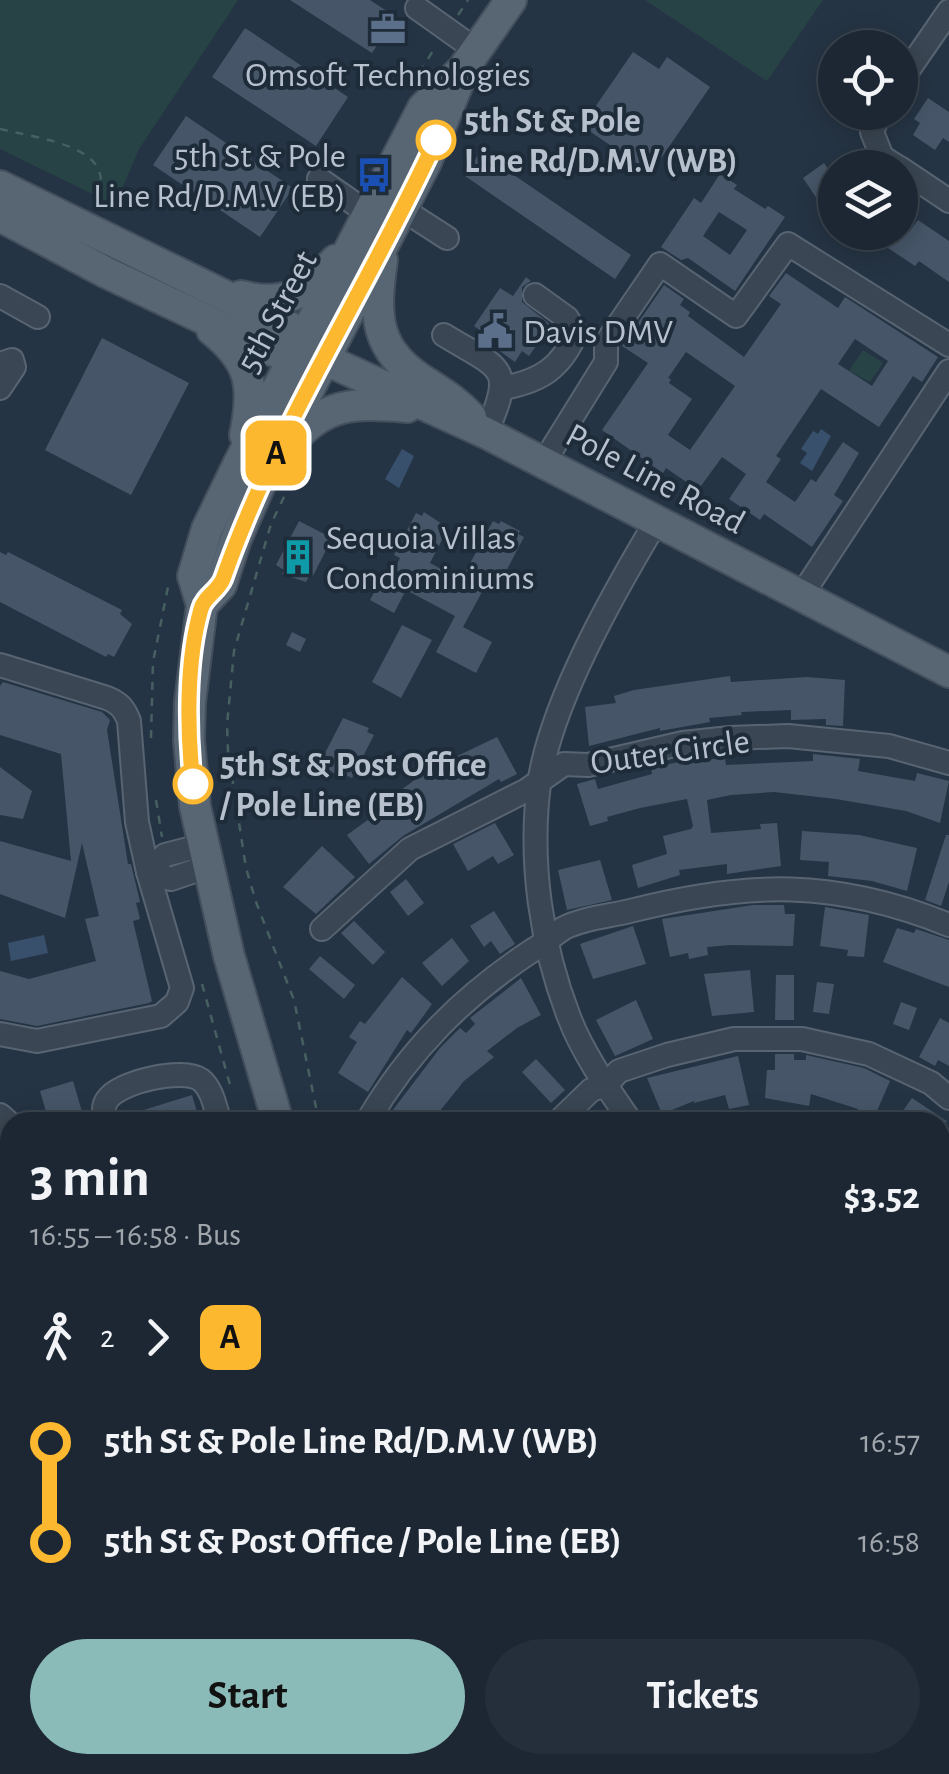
<!DOCTYPE html>
<html lang="en">
<head>
<meta charset="utf-8">
<style>
  :root { --surface:#1c2733; --page:#252f3b; --text:#f1f3f6; --muted:#a0a5ac; --line:#3a444e; --accent:#8bbbb9 }
  body { margin:0; font-family:"Alegreya Sans",sans-serif; background:var(--page); color:var(--text); height:100vh; display:flex; flex-direction:column; font-size:38px; white-space:nowrap }
  * { box-sizing:border-box; margin:0 }
  p { font-size:32px; color:var(--muted) }
  .icon { flex:none; width:55px; height:55px; fill:none; stroke:currentColor; stroke-width:2; stroke-linecap:round; stroke-linejoin:round }
  .map { position:relative; flex:1; overflow:hidden }
  .details { position:absolute; left:0px; top:1112px; width:950px; height:662px; display:flex; flex-direction:column; background:var(--surface); border-radius:30px 30px 0 0; box-shadow:0 5px 25px #0003,0 0 0 2px var(--line) }
  .details>* { flex:none }
  .badge { padding:0 20px; border-radius:15px; font-size:35px; line-height:65px }
  .tools { position:absolute; left:818px; top:30px; display:grid; gap:20px }
  .tools a { display:grid; place-items:center; width:100px; height:100px; border-radius:50%; background:var(--surface); box-shadow:0 5px 25px #0003,0 0 0 2px var(--line); font-size:50px }
  .map>.badge { position:absolute; translate:-50% -50%; box-shadow:0 0 0 5px #fff }
  .legs { display:flex; align-items:center; gap:15px; height:110px; padding:0 30px; font-size:32px }
  .legs p { margin-inline-start:auto }
  .overview { display:flex; align-items:center; justify-content:space-between; height:170px; padding:0 30px }
  h1 { font-size:55px; font-weight:700; line-height:75px }
  .primary-button { display:flex; gap:20px; margin-top:auto; padding:20px 30px }
  .primary-button a { flex:1; height:115px; border-radius:60px; background:var(--accent); color:#111; font-size:40px; font-weight:700; line-height:115px; text-align:center }
  .primary-button a+a { background:var(--page); color:var(--text) }
  ul { padding:0 30px; list-style:none }
  li { display:flex; align-items:center; gap:35px; height:100px; font-size:38px }
  li i { display:grid; place-items:center; width:15px; height:100%; margin:0 12px; background:currentColor }
  li i::after { content:''; width:25px; height:25px; margin:-12px; border:8px solid; border-radius:50%; background:var(--surface) }
  li p { margin-inline-start:auto }
  li:first-child i { background:linear-gradient(#0000 50%,currentColor 0) }
  li:last-child i { background:linear-gradient(currentColor 50%,#0000 0) }
  .map>svg:first-child { display:block }
  .green { fill:#274345 }
  .water { fill:#38506c }
  .building { fill:#465668; fill-rule:evenodd }
  .lines { fill:none; stroke-linecap:round; stroke-linejoin:round }
  .minor-casing { stroke:#586471; stroke-width:26 }
  .major-casing { stroke:#444f5d; stroke-width:34 }
  .path { stroke:#466061; stroke-width:2.5; stroke-dasharray:8 8; stroke-linecap:butt }
  .minor { stroke:#3a4653; stroke-width:22 }
  .major { stroke:#586573; stroke-width:30 }
  .line-1-casing { stroke:#fff; stroke-width:22 }
  .line-1 { stroke:#fcb82e; stroke-width:15 }
  .stop-1-dot { fill:#fff; stroke:#fcb82e; stroke-width:5 }
  .labels { text-anchor:middle; stroke-width:8; stroke-linejoin:round; paint-order:stroke }
  .poi-label { font-size:35px; fill:#b7c1cd; stroke:#1e2b39; text-anchor:start }
  .stop-label { font-size:35px; font-weight:bold; fill:#b7c1cd; stroke:#1e2b39; text-anchor:start }
  .street-label { font-size:35px; fill:#b7c1cd; stroke:#1e2b39 }
</style>
</head>
<body>
<div class="map">
<svg width="949" height="1774" viewBox="0 0 949 1774">
  <rect width="100%" height="100%" fill="#253444"/>
  <g class="green">
    <polygon points="0,0 238,0 139,149 115,205 0,149"/>
    <polygon points="645,0 823,0 767,81"/>
    <polygon points="863,350 883,363 870,382 849,371"/>
  </g>
  <g class="water">
    <polygon points="821,429 831,436 812,471 800,463 807,453 801,449 813,431 818,434"/>
    <polygon points="402,449 414,456 399,488 385,479"/>
    <polygon points="44,935 48,953 11,961 8,943"/>
  </g>
  <g class="building">
    <polygon points="290,0 370,0 396,17 372,53"/>
    <polygon points="245,28 348,97 316,146 212,77"/>
    <polygon points="633,52 659,69 667,57 710,87 651,173 582,126"/>
    <polygon points="928,98 949,112 949,142 943,138 935,150 913,135 920,123 914,119"/>
    <polygon points="186,116 293,188 260,237 153,165"/>
    <polygon points="480,152 631,255 615,279 465,176"/>
    <polygon points="824,163 828,169 835,164 835,198 822,206 803,178"/>
    <path d="M720 174 737 185 734 189 765 209 768 206 785 217 735 291 688 258 681 260 661 247 694 198 701 203ZM719 212 747 230 730 255 703 236Z"/>
    <polygon points="918,220 949,241 949,282 919,261 915,266 882,244 878,251 850,232 909,232"/>
    <path d="M786 273 838 308 845 297 938 357 922 382 913 376 879 427 821 389 776 456 781 459 766 482 795 502 811 479 816 482 843 442 859 453 834 495 843 501 812 547 764 514 760 520 729 499 746 474 722 457 698 490 666 468 663 473 602 430 648 363 622 346 664 285 684 299 680 305 690 312 688 316 744 357 781 304 769 296ZM855 339 888 361 872 386 838 364ZM686 352 735 386 690 450 668 435 692 399 669 383 671 379 668 378Z"/>
    <polygon points="526,277 531,281 522,287 522,302 551,325 529,356 522,351 515,362 497,349 500,344 474,326 500,288 513,296"/>
    <polygon points="102,338 189,383 131,495 45,450"/>
    <polygon points="424,512 448,528 430,563 461,580 493,521 499,524 501,521 520,531 518,534 524,537 501,581 489,579 463,627 492,642 476,673 436,652 455,616 406,590 394,613 370,600 381,580 388,583 400,558 394,555 416,513 422,516"/>
    <polygon points="299,521 332,538 313,576 310,574 306,582 282,574 284,570 276,565"/>
    <polygon points="0,552 6,555 8,552 122,610 120,614 132,624 114,657 108,654 106,657 0,602"/>
    <polygon points="402,625 432,640 401,698 372,682"/>
    <polygon points="292,632 306,639 300,652 286,645"/>
    <polygon points="730,676 731,682 807,677 845,680 843,726 826,725 826,719 791,720 791,710 741,712 742,715 709,718 710,722 660,731 660,728 589,746 585,707 616,703 614,696 634,690"/>
    <polygon points="3,682 102,712 110,720 107,730 128,864 131,864 140,902 136,903 140,919 133,921 152,1001 149,1003 37,1026 0,1019 0,971 29,979 96,961 85,919 99,916 82,843 65,918 0,894 0,841 71,861 61,754 0,735 0,686"/>
    <polygon points="343,718 369,728 367,732 374,735 352,778 348,776 346,779 325,769 327,764 321,761"/>
    <polygon points="497,737 517,774 501,782 499,779 403,836 369,864 347,835 369,819 366,816 428,770"/>
    <polygon points="813,754 860,759 858,771 915,781 917,773 949,781 940,823 906,811 836,799 774,792 731,795 707,800 711,833 761,829 760,824 777,823 781,866 727,874 727,864 679,870 680,875 638,888 632,865 667,854 663,836 691,829 693,826 687,799 640,808 607,817 608,821 590,826 577,784 595,779 598,789 652,774 651,768 688,760 688,763 725,757 726,765 813,761"/>
    <polygon points="0,767 32,791 23,819 0,815"/>
    <polygon points="495,823 514,855 498,864 493,856 468,871 453,844"/>
    <polygon points="802,831 859,835 917,848 907,891 872,881 828,876 829,862 800,860"/>
    <polygon points="946,835 949,835 949,882 941,906 925,900"/>
    <polygon points="322,846 355,877 316,914 283,887"/>
    <polygon points="600,860 612,900 567,910 558,870"/>
    <polygon points="406,879 424,903 408,916 390,892"/>
    <polygon points="753,905 784,905 785,914 795,914 793,946 730,945 707,947 708,955 689,959 688,953 670,957 662,919"/>
    <polygon points="825,907 869,915 864,957 847,956 848,950 820,946"/>
    <polygon points="494,911 515,944 500,954 491,941 484,947 470,926"/>
    <polygon points="354,921 385,952 373,965 341,933"/>
    <polygon points="633,926 646,964 593,979 580,944"/>
    <polygon points="897,928 914,933 916,929 949,940 949,987 883,962"/>
    <polygon points="452,938 469,961 442,986 422,963"/>
    <polygon points="320,956 355,985 344,999 309,969"/>
    <polygon points="750,970 754,1012 712,1016 704,974"/>
    <polygon points="776,975 794,975 794,1020 775,1020"/>
    <polygon points="402,977 432,1004 411,1033 407,1030 368,1092 338,1073 357,1042 349,1037 360,1021 365,1024"/>
    <polygon points="521,978 541,1015 517,1028 487,1051 494,1057 464,1081 431,1122 400,1122 389,1115 440,1048 460,1028 466,1033 475,1024 470,1018"/>
    <polygon points="817,982 834,984 829,1014 813,1012"/>
    <polygon points="636,1000 653,1039 615,1056 596,1020"/>
    <polygon points="901,1002 917,1008 909,1030 893,1024"/>
    <polygon points="940,1018 949,1023 949,1066 938,1060 935,1066 919,1057"/>
    <polygon points="775,1054 794,1054 794,1060 806,1060 806,1055 864,1068 890,1081 873,1120 857,1112 858,1109 811,1094 809,1106 765,1098 767,1070 775,1070"/>
    <polygon points="738,1056 749,1105 729,1109 725,1095 694,1103 694,1101 662,1114 647,1078"/>
    <polygon points="536,1059 565,1090 551,1103 522,1072"/>
    <polygon points="73,1081 85,1122 49,1122 40,1091"/>
    <polygon points="192,1095 200,1122 122,1122 121,1117"/>
    <polygon points="912,1098 948,1122 895,1122"/>
  </g>
  <g class="lines">
    <defs>
      <g id="minor">
        <polyline points="417,8 476,50"/>
        <polyline points="900,82 949,11"/>
        <polyline points="880,112 872,132 882,157 899,168"/>
        <polyline points="900,168 949,201"/>
        <polyline points="319,179 368,213"/>
        <polyline points="402,209 447,238"/>
        <polyline points="0,296 38,317"/>
        <path d="M444 335C501 370 516 365 486 433"/>
        <polyline points="0,372 6,362 12,360 14,367 0,388"/>
        <path d="M503 388C541 381 561 368 576 333L567 318 535 295"/>
        <polyline points="544,462 606,362 606,343 660,264 736,316 788,244 949,345"/>
        <polyline points="801,596 949,371"/>
        <path d="M0 665 107 698C119 703 124 708 129 721L137 822 148 872 182 988 177 1002 161 1016 37 1041 0 1034"/>
        <polyline points="204,845 165,855 148,872 171,879 209,866"/>
        <polyline points="322,929 410,849 527,790 564,764 588,765 683,743 730,738 788,736 889,746 949,763"/>
        <polyline points="0,1115 10,1124"/>
        <path d="M107 1122C104 1115 102 1107 107 1100 118 1082 183 1067 201 1080 213 1090 215 1108 220 1122"/>
        <path d="M367 1122C409 1050 463 996 533 950 544 944 554 934 564 928 583 918 610 916 630 911 747 881 836 879 949 925"/>
        <polyline points="558,1122 591,1090 606,1085 619,1071 667,1055 734,1039 802,1039 869,1054 931,1083 949,1098"/>
        <path d="M631 1122C609 1090 583 1054 569 1017 541 945 529 861 539 784 551 702 614 592 657 520"/>
        <polyline points="0,1178 10,1186"/>
        <polyline points="0,1274 10,1263"/>
        <polyline points="940,1595 949,1609"/>
        <polyline points="482,1765 493,1774"/>
        <polyline points="596,1765 617,1774"/>
        <polyline points="34,1774 39,1768"/>
        <polyline points="323,1774 326,1768 348,1765"/>
        <polyline points="917,1774 949,1761"/>
      </g>
      <g id="major">
        <polyline points="0,186 287,326 306,335 316,348"/>
        <polyline points="0,216 107,273 268,349 294,358 324,359 486,433 949,672"/>
        <path d="M382 260C374 317 374 351 427 383 444 394 457 402 471 417"/>
        <path d="M241 296C286 308 306 292 336 260"/>
        <path d="M212 330C252 362 255 387 245 435"/>
        <path d="M288 446C324 401 355 403 407 407"/>
        <polyline points="202,605 221,585 236,539 262,480 426,162 461,76"/>
        <polyline points="278,1122 229,956 195,806 189,740 190,702 202,605 193,576 207,529 239,463 423,108 463,69 511,0"/>
        <polyline points="258,1774 261,1765"/>
      </g>
    </defs>
    <use href="#minor" class="minor-casing"/>
    <use href="#major" class="major-casing"/>
    <g class="path">
      <polyline points="458,15 468,0"/>
      <polyline points="411,86 436,46"/>
      <path d="M0 129C27 136 93 143 100 174 103 185 97 196 93 206"/>
      <polyline points="298,468 271,524 234,651 227,725 228,751 246,868 256,902 294,1000 319,1122"/>
      <polyline points="151,738 153,662 169,582"/>
      <polyline points="156,800 162,837"/>
      <polyline points="202,984 232,1092"/>
      <polyline points="228,1774 231,1765"/>
      <polyline points="300,1774 302,1765"/>
    </g>
    <use href="#minor" class="minor"/>
    <use href="#major" class="major"/>
  </g>
  <g class="lines">
    <defs>
      <path id="line-1" d="M193 784C187 730 186 661 201 609 204 597 218 591 223 579 277 425 368 288 436 140"/>
    </defs>
    <use href="#line-1" class="line-1-casing"/>
    <use href="#line-1" class="line-1"/>
  </g>
  <defs>
    <symbol id="office-bare" viewBox="-9 -9 18 18"><path d="M-6-3h4V-5.5h4V-3h4V5H-6ZM-1-4.5V-3h2v-1.5ZM-6 0V1H6V0Z" fill="#5c6f8a" stroke="#1e2b39" stroke-width="2.5" paint-order="stroke"/></symbol>
    <symbol id="bus-bare" viewBox="-9 -9 18 18"><path d="M-5-6H5V4H4V6H2V4H-2V6H-4V4H-5ZM-3.5-4V0h7V-4ZM-3.5 1.2v1.5H-2V1.2ZM2 1.2v1.5H3.5V1.2Z" fill="#1a4fb4" stroke="#1e2b39" stroke-width="2.5" paint-order="stroke"/></symbol>
    <symbol id="civic-bare" viewBox="-9 -9 18 18"><path d="M-.6-6.5H3V-4.5H.6V-3L4-1V1h2V6H-6V1h2V-1L-.6-3ZM-1.2 2.5V6h2.4V2.5Z" fill="#5c6f8a" stroke="#1e2b39" stroke-width="2.5" paint-order="stroke"/></symbol>
    <symbol id="building-bare" viewBox="-9 -9 18 18"><path d="M-4-6H4V6H1V3H-1V6H-4ZM-2.5-4.3h1.7v1.8h-1.7ZM.8-4.3h1.7v1.8H.8ZM-2.5-1h1.7V.8h-1.7ZM.8-1h1.7V.8H.8Z" fill="#0f9aa8" stroke="#1e2b39" stroke-width="2.5" paint-order="stroke"/></symbol>
  </defs>
  <g fill-rule="evenodd">
    <use href="#office-bare" x="363" y="4" width="50" height="50"/>
    <use href="#bus-bare" x="349" y="150" width="50" height="50"/>
    <use href="#civic-bare" x="470" y="306" width="50" height="50"/>
    <use href="#building-bare" x="273" y="532" width="50" height="50"/>
  </g>
  <g class="stop-1-dot">
    <circle cx="436" cy="140" r="18"/>
    <circle cx="193" cy="784" r="18"/>
  </g>
  <g class="labels">
    <g class="poi-label">
      <text x="388" y="86" text-anchor="middle">Omsoft Technologies</text>
      <text x="346" y="167" text-anchor="end">5th St &amp; Pole<tspan x="346" dy="40">Line Rd/D.M.V (EB)</tspan></text>
      <text x="523" y="343">Davis DMV</text>
      <text x="326" y="549">Sequoia Villas<tspan x="326" dy="40">Condominiums</tspan></text>
    </g>
    <g class="stop-label">
      <text x="464" y="132">5th St &amp; Pole<tspan x="464" dy="40">Line Rd/D.M.V (WB)</tspan></text>
      <text x="220" y="776">5th St &amp; Post Office<tspan x="220" dy="40">/ Pole Line (EB)</tspan></text>
    </g>
    <g class="street-label">
      <text transform="translate(276 311) rotate(-62)" y="12">5th Street</text>
      <text transform="translate(656 478) rotate(28)" y="12">Pole Line Road</text>
      <text transform="translate(670 751) rotate(-8)" y="12">Outer Circle</text>
    </g>
  </g>
</svg>
<div class="tools">
<a><svg class="icon" aria-label="locate" viewBox="0 0 24 24"><circle cx="12" cy="12" r="6"/><path d="M12 2v4M12 18v4M2 12h4M18 12h4"/></svg></a>
<a><svg class="icon" aria-label="layers" viewBox="0 0 24 24"><path d="M12 4l9 5-9 5-9-5zM3 14l9 5 9-5"/></svg></a>
</div>
<b class="badge" style="left:276px;top:453px;background:#fcb82e;color:#111">A</b>
<section class="details">
<div class="overview"><div><h1>3 min</h1><p>16:55 – 16:58 · Bus</p></div><b>$3.52</b></div>
<div class="legs"><svg class="icon" aria-label="walk" viewBox="0 0 24 24"><circle cx="13" cy="4" r="2"/><path d="M13 8l-2 6 4 7M11 14l-3 7M7 12l3-4h3l4 4"/></svg>2<svg class="icon" aria-label="forward" viewBox="0 0 24 24"><path d="M9 5l7 7-7 7"/></svg><b class="badge" style="background:#fcb82e;color:#111">A</b></div>
<ul>
<li><i style="color:#fcb82e"></i><b>5th St &amp; Pole Line Rd/D.M.V (WB)</b><p>16:57</p></li>
<li><i style="color:#fcb82e"></i><b>5th St &amp; Post Office / Pole Line (EB)</b><p>16:58</p></li>
</ul>
<div class="primary-button"><a>Start</a><a>Tickets</a></div>
</section>
</div>
</body>
</html>
